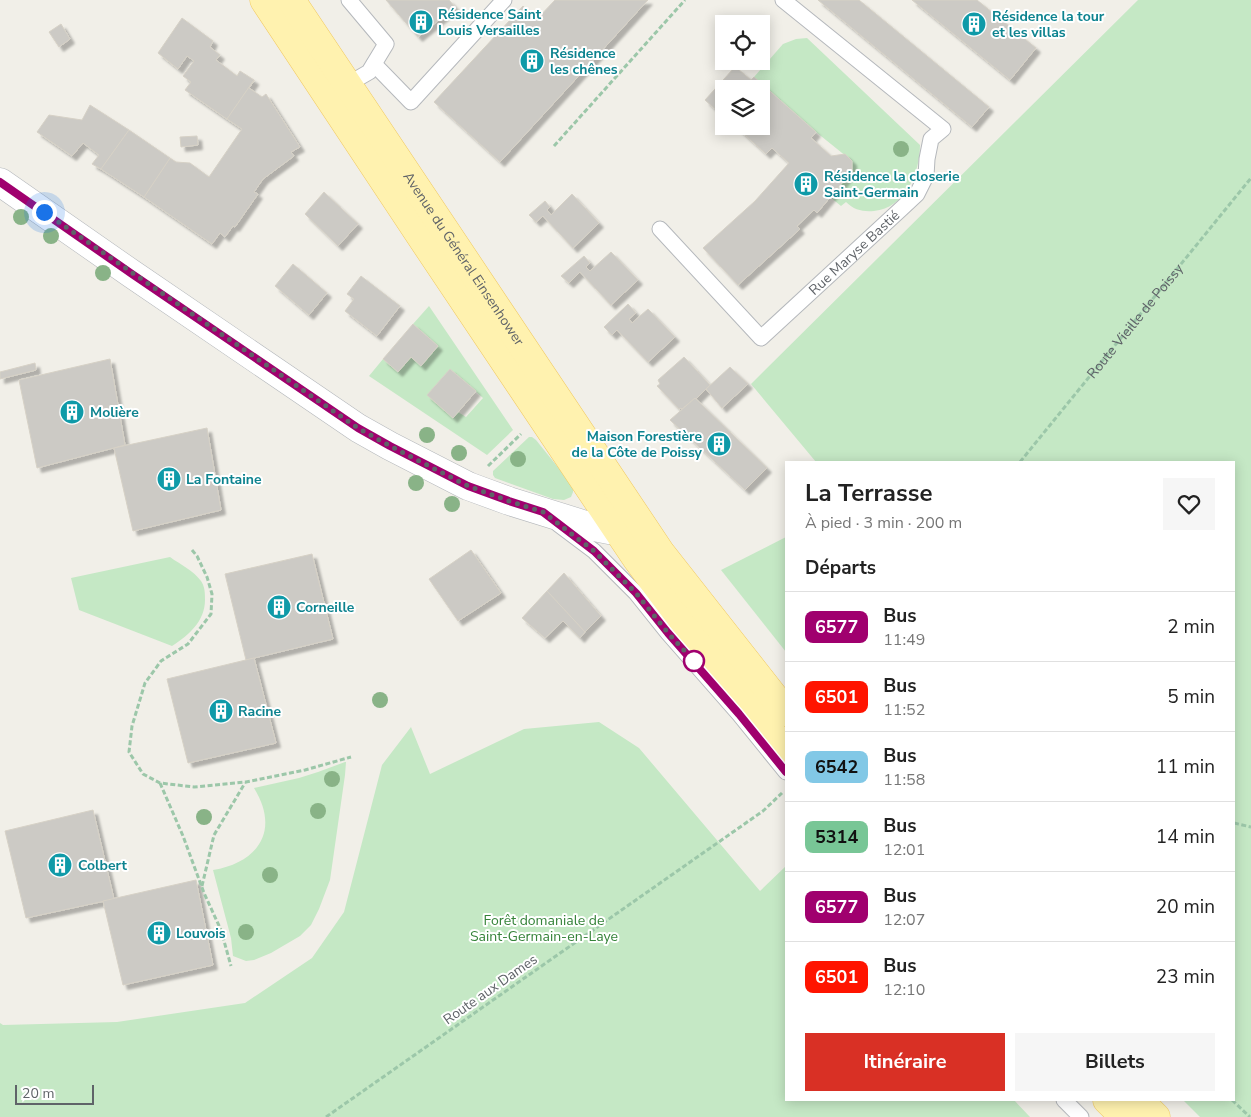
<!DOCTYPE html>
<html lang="fr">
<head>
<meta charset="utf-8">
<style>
  :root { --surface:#fff; --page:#f6f6f6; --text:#222; --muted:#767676; --line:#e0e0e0; --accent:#d93025 }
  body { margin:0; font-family:"Nunito Sans",sans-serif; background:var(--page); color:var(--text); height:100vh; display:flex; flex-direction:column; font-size:19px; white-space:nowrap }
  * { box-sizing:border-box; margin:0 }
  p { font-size:16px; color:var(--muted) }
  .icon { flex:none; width:28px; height:28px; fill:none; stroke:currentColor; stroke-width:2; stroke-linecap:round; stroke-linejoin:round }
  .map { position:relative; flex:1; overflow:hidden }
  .drawer { position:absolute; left:785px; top:461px; width:450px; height:640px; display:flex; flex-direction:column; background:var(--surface); border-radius:0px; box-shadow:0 2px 12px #0003 }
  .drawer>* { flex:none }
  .badge { padding:0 10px; border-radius:8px; font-size:18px; line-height:32px }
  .tools { position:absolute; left:715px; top:15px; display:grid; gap:10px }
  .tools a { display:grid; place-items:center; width:55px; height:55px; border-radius:0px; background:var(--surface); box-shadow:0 2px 12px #0003; font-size:25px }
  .scale { position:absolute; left:15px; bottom:12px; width:79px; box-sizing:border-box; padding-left:5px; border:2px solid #5f6368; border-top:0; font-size:14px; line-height:18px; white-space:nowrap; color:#5f6368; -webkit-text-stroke:4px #fff; paint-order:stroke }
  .you { position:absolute; width:25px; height:25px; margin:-12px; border:4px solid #fff; border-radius:50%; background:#1a73e8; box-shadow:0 0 0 8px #1a73e833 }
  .map>.badge { position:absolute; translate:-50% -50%; box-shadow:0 0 0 2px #fff }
  h2 { padding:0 20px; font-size:19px; line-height:45px }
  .round { display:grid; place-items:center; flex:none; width:52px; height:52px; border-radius:0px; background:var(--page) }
  .head { display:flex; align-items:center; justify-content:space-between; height:85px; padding:0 20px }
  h1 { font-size:24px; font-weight:700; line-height:38px }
  .button { display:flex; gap:10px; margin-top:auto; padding:10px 20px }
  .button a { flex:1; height:58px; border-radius:0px; background:var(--accent); color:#fff; font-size:20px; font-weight:700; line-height:58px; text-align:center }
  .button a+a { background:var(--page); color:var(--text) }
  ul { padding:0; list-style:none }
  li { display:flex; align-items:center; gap:15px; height:70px; padding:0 20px; border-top:1px solid var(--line) }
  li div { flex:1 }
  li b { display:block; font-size:19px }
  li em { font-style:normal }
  li .badge { min-width:55px; font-weight:700; text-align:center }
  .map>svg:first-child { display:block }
  .green { fill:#c5e8c5; fill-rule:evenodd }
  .building { fill:#cccac5; stroke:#d6d1c6; filter:url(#shadow) }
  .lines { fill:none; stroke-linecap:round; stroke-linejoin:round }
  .service-casing { stroke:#b5b8bc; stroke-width:17 }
  .tertiary-casing { stroke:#b5b8bc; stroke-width:29 }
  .primary-casing { stroke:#f2c960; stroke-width:29 }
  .path { stroke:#9cc7a9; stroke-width:3; stroke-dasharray:5 2.5; stroke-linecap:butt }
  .service { stroke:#fff; stroke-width:15 }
  .tertiary { stroke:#fff; stroke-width:28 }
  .primary { stroke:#fff2af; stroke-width:28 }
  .tree { fill:#89b387 }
  .line-casing { stroke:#fff; stroke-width:11 }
  .line { stroke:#a0006e; stroke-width:8 }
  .walk { stroke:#5f6368; stroke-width:5; stroke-dasharray:0 9 }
  .stop-dot { fill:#fff; stroke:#a0006e; stroke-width:2.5 }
  .labels { text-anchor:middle; stroke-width:4; stroke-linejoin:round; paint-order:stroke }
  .culture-label { font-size:14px; font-weight:bold; fill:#0d838f; stroke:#fff; text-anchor:start }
  .street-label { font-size:14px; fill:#5f6368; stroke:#fff }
  .park-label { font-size:14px; fill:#348238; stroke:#fff }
</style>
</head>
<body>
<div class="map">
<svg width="1251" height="1117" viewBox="0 0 1251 1117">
  <defs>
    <filter id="shadow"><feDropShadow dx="4.5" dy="4.5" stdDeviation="1" flood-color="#0004"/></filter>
  </defs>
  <rect width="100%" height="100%" fill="#f1efe8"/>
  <g class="green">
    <polygon points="1138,0 1251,0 1251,1117 1200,1117 1183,1100 1234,1100 1234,462 816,462 751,384"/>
    <path d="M807 38 920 145C920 173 905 208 874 211 863 212 854 210 846 202L841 206 830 197 852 171V161L816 132 754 77 783 44 796 39Z"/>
    <path d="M429 306 513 430 487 455 369 376 383 359 398 372 411 357 421 366 438 346 413 324ZM450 369 483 398 466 417 458 412 428 395Z"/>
    <polygon points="529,437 532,437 536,440 573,486 573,492 571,497 564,500 553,499 495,478 493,475 493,471"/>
    <polygon points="786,537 786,652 721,570"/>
    <path d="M170 557C181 565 193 570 201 581 205 587 205 593 205 600 205 621 189 635 172 646L79 610 71 578Z"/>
    <polygon points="599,722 639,748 760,891 786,866 786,1100 1014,1100 1030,1117 0,1117 0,1023 3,1025 117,1022 245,1003 312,958 344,912 382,765 411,727 430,774 524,729"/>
    <path d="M345 762H346L345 775 330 880 319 909 311 925 300 936 271 953 254 960 246 961 233 956 231 938 213 870C259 862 280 830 254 788L299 778 318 772Z"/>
  </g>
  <g class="building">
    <polygon points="386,0 449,0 455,7 418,37"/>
    <polygon points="555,0 648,0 500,162 434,102 523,6 537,19"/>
    <polygon points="818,0 859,0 989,107 972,127"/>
    <polygon points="912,0 977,0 1036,48 1010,80"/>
    <polygon points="182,18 213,41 210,47 220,55 216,60 237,76 240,71 254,80 227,119 185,90 191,82 183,76 194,61 187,56 178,69 158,53"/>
    <polygon points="61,24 70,39 59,47 49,32"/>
    <polygon points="733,69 738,69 751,80 754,77 816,132 811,138 831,156 845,154 852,161 852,171 817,213 814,210 797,226 800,229 738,285 703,248 755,201 789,163 772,148 766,154 735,126 761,126 761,89 724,89 724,117 705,100"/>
    <polygon points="254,80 254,81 249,88 262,97 266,94 300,147 291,152 294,156 263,179 254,192 258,194 235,227 233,226 225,237 220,233 212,244 144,197 170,158 176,162 190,163 209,177 242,129 227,119"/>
    <polygon points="90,105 129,130 101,169 92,164 99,155 83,143 72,156 37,132 49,115 82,120"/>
    <polygon points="129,130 170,158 144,197 101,169"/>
    <polygon points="197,136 198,145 181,147 180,137"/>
    <polygon points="324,192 358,224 338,246 305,214"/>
    <polygon points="572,194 599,223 573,248 543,216 536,222 529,215 545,201 550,207 547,210 551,215"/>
    <polygon points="611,252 638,280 611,305 580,272 569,283 561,276 584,256 590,263 586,267 590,271"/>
    <polygon points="293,264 327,293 309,315 275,286"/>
    <polygon points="361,276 400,306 377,336 345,311 354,299 347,294"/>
    <polygon points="628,304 636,313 629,319 632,323 648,309 675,337 648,362 617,330 612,335 604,327"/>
    <polygon points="413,324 438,346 421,366 411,357 398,372 383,359"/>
    <polygon points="684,357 710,385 696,399 695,398 682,409 681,408 679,409 657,386 660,384 658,380"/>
    <polygon points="110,359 125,445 37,468 19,380"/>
    <polygon points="35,363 36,370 0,379 0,372"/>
    <polygon points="730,367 748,384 722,408 706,389"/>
    <polygon points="450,369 476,391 453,418 427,395"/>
    <polygon points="695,398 767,468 745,490 670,420"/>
    <polygon points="207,428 221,510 133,531 114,448"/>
    <polygon points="471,550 501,593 458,621 429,579"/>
    <polygon points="312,554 333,639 246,660 225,574"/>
    <polygon points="564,573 601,616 585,632 547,591"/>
    <polygon points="547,591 585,632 580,638 563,621 545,638 522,618"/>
    <polygon points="254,658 276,743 188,763 167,679"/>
    <polygon points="93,810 114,899 26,918 5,831"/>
    <polygon points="196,880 213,965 123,985 103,901"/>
  </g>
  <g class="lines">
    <defs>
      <g id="service">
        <polyline points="374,64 411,102 504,0"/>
        <polyline points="340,84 350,83 369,72 386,44 349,0"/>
        <path id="s2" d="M660 229 761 338 901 209 917 194 926 176 927 159 931 139 943 129 783 0"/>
        <polyline points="558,524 594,551 636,593 668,633 739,714 786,772"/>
        <polyline points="1064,1100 1081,1117"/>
      </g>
      <polyline id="tertiary" points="0,182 132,274 358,428 390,446 468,486 509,501 589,526 609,530 624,526 634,520"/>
      <g id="primary">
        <polyline points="264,0 423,240 636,558 681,618 786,751"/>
        <path id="s3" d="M291 0 661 553 786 712"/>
        <polyline points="1107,1100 1124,1117"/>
        <polyline points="1139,1100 1156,1117"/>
      </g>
    </defs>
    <use href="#service" class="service-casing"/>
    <use href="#tertiary" class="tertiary-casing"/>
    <use href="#primary" class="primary-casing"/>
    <g class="path">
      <polyline points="554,146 685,0"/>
      <path id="s1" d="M1020 462 1251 178"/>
      <polyline points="488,466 521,434"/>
      <polyline points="192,550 197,556 207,577 212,594 211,614 188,644 161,661 145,683 132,726 129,752 143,774 160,783 194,787 246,782 305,770 351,757"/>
      <polyline points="160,783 183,836 204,893 221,930 231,966"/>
      <polyline points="1234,823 1251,827"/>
      <polyline points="202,886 214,835 245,783"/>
      <polyline points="1232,1100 1250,1117"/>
      <polyline points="326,1117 763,811 782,793"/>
    </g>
    <use href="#service" class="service"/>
    <use href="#tertiary" class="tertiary"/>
    <use href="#primary" class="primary"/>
  </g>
  <g class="tree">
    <circle cx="901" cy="149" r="8"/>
    <circle cx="21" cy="217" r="8"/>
    <circle cx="51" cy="236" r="8"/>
    <circle cx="103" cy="273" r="8"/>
    <circle cx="427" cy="435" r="8"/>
    <circle cx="459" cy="453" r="8"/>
    <circle cx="518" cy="459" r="8"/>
    <circle cx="416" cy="483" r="8"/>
    <circle cx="452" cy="504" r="8"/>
    <circle cx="380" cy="700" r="8"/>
    <circle cx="332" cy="779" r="8"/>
    <circle cx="318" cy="811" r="8"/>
    <circle cx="204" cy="817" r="8"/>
    <circle cx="270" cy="875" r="8"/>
    <circle cx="246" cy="932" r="8"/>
  </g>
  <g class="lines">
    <defs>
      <polyline id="line" points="0,182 132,274 358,428 390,446 468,486 509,501 543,512 594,551 636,593 668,633 739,714 786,772"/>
    </defs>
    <use href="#line" class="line-casing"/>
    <use href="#line" class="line"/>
    <polyline class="walk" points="44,212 358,428 390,446 468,486 509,501 543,512 594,551 636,593 668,633 694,661"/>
  </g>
  <defs>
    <symbol id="building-disc" viewBox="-11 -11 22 22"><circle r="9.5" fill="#0f9aa8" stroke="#fff"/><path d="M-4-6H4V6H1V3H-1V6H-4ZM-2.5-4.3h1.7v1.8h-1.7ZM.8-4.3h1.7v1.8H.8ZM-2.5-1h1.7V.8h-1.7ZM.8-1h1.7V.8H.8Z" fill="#fff"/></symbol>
  </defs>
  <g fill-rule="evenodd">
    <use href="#building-disc" x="407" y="8" width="28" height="28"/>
    <use href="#building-disc" x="960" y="10" width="28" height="28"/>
    <use href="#building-disc" x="518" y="47" width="28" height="28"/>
    <use href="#building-disc" x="792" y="170" width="28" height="28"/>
    <use href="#building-disc" x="58" y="398" width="28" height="28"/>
    <use href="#building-disc" x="705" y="430" width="28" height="28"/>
    <use href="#building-disc" x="155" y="465" width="28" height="28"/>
    <use href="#building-disc" x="265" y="593" width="28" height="28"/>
    <use href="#building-disc" x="207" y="697" width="28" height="28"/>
    <use href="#building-disc" x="46" y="851" width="28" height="28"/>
    <use href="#building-disc" x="145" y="919" width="28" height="28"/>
  </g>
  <circle class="stop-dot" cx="694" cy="661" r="10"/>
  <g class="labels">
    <g class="culture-label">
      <text x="438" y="19">Résidence Saint<tspan x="438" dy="16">Louis Versailles</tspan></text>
      <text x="992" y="21">Résidence la tour<tspan x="992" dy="16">et les villas</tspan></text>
      <text x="550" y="58">Résidence<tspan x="550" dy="16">les chênes</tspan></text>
      <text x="824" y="181">Résidence la closerie<tspan x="824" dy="16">Saint-Germain</tspan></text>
      <text x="90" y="417">Molière</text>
      <text x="702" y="441" text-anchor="end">Maison Forestière<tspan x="702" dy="16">de la Côte de Poissy</tspan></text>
      <text x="186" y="484">La Fontaine</text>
      <text x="296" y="612">Corneille</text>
      <text x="238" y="716">Racine</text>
      <text x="78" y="870">Colbert</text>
      <text x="176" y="938">Louvois</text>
    </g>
    <g class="street-label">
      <text dy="5" stroke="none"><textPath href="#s2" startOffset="275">Rue Maryse Bastié</textPath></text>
      <text dy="5" stroke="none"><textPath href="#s3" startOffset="311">Avenue du Général Einsenhower</textPath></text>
      <text dy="5" stroke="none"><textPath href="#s1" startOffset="182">Route Vieille de Poissy</textPath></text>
      <text transform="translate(490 989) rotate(-35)" y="5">Route aux Dames</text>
    </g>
    <g class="park-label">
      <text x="544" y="925">Forêt domaniale de<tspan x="544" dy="16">Saint-Germain-en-Laye</tspan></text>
    </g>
  </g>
</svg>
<div class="tools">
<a><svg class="icon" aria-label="locate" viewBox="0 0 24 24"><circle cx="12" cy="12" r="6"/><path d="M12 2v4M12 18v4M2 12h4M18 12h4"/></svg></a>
<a><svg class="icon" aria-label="layers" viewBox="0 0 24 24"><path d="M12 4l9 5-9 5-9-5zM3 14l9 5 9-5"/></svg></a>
</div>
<div class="scale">20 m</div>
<div class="you" style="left:44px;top:212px"></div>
<section class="drawer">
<div class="head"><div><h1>La Terrasse</h1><p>À pied · 3 min · 200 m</p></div><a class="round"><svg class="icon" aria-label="heart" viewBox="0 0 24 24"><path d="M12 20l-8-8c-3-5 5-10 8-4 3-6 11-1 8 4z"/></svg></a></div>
<h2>Départs</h2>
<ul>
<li><span class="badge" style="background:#a0006e;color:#fff">6577</span><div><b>Bus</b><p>11:49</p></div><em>2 min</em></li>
<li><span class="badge" style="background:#ff1400;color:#fff">6501</span><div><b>Bus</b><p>11:52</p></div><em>5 min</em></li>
<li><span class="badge" style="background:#82c8e6;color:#111">6542</span><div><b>Bus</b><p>11:58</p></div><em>11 min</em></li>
<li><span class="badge" style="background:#78c696;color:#111">5314</span><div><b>Bus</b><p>12:01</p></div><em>14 min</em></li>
<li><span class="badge" style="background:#a0006e;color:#fff">6577</span><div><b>Bus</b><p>12:07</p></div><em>20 min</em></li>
<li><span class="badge" style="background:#ff1400;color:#fff">6501</span><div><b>Bus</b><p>12:10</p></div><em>23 min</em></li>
</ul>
<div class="button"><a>Itinéraire</a><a>Billets</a></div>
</section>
</div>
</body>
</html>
